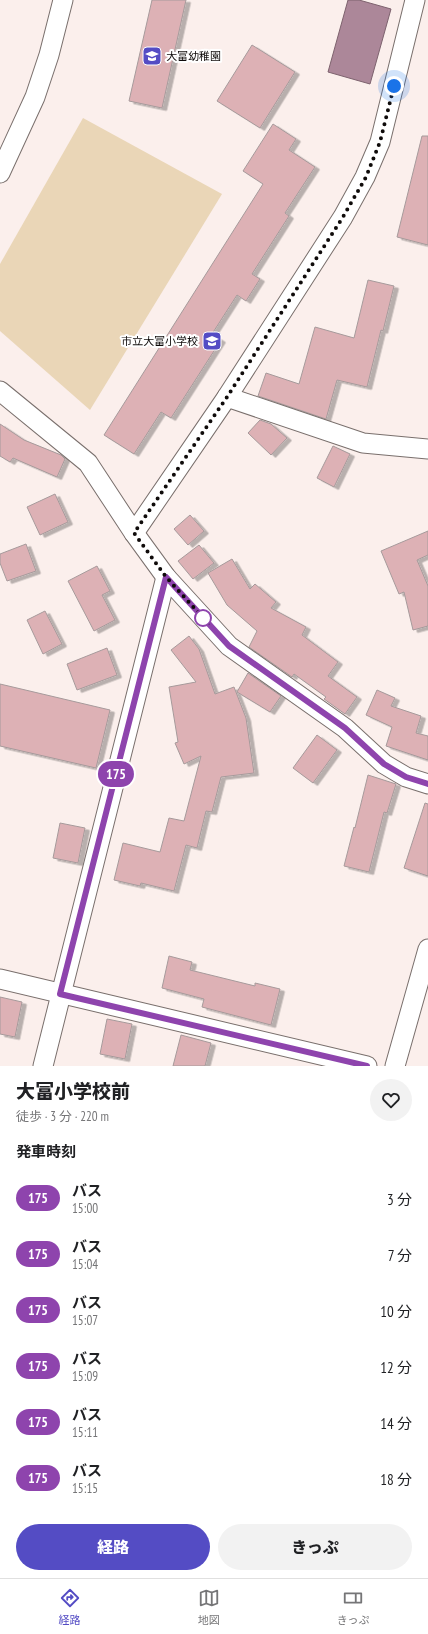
<!DOCTYPE html>
<html lang="ja">
<head>
<meta charset="utf-8">
<style>
  :root { --surface:#fff; --page:#f2f2f2; --text:#202124; --muted:#757577; --line:#e0e0e0; --accent:#544cc4 }
  body { margin:0; font-family:"PT Sans Narrow","Noto Sans JP",sans-serif; background:var(--page); color:var(--text); height:100vh; display:flex; flex-direction:column; font-size:15px; white-space:nowrap }
  * { box-sizing:border-box; margin:0 }
  p { font-size:13px; color:var(--muted) }
  .icon { flex:none; width:22px; height:22px; fill:none; stroke:currentColor; stroke-width:2; stroke-linecap:round; stroke-linejoin:round }
  .map { position:relative; height:1066px; overflow:hidden }
  .details { display:flex; flex-direction:column; background:var(--surface); flex:1 }
  .details>* { flex:none }
  .badge { padding:0 8px; border-radius:13px; font-size:14px; line-height:26px }
  .you { position:absolute; width:20px; height:20px; margin:-10px; border:3px solid #fff; border-radius:50%; background:#1a73e8; box-shadow:0 0 0 6px #1a73e833 }
  .map>.badge { position:absolute; translate:-50% -50%; box-shadow:0 0 0 2px #fff }
  h2 { padding:0 16px; font-size:15px; line-height:36px }
  .round { display:grid; place-items:center; flex:none; width:42px; height:42px; border-radius:21px; background:var(--page) }
  .head { display:flex; align-items:center; justify-content:space-between; height:68px; padding:0 16px }
  h1 { font-size:19px; font-weight:800; line-height:30px }
  .cta { display:flex; gap:8px; margin-top:auto; padding:8px 16px }
  .cta a { flex:1; height:46px; border-radius:24px; background:var(--accent); color:#fff; font-size:16px; font-weight:800; line-height:46px; text-align:center }
  .cta a+a { background:var(--page); color:var(--text) }
  ul { padding:0; list-style:none }
  li { display:flex; align-items:center; gap:12px; height:56px; padding:0 16px }
  li div { flex:1 }
  li b { display:block; font-size:15px }
  li em { font-style:normal }
  li .badge { min-width:44px; font-weight:700; text-align:center }
  .dock { display:flex; justify-content:space-around; align-items:center; height:56px; border-top:1px solid var(--line); background:var(--surface); font-size:11px; color:var(--muted) }
  .dock a { display:grid; justify-items:center; gap:2px }
  .dock .selected { color:var(--accent) }
  .map>svg:first-child { display:block }
  .green { fill:#ead6b7 }
  .water { fill:#ac8799; stroke:#7d626e }
  .building { fill:#ddb1b5; stroke:#a69a9b; filter:url(#shadow) }
  .lines { fill:none; stroke-linecap:round; stroke-linejoin:round }
  .minor-casing { stroke:#796f6c; stroke-width:21 }
  .minor { stroke:#fff; stroke-width:19 }
  .line-casing { stroke:#fff; stroke-width:9 }
  .line { stroke:#8e44ad; stroke-width:6 }
  .walk { stroke:#0f0b0a; stroke-width:4; stroke-dasharray:0 7.2 }
  .stop-dot { fill:#fff; stroke:#8e44ad; stroke-width:2 }
  .labels { text-anchor:middle; stroke-width:4; stroke-linejoin:round; paint-order:stroke }
  .poi-label { font-size:11px; fill:#0f0b0a; stroke:#fff; text-anchor:start }
</style>
</head>
<body>
<div class="map">
<svg width="428" height="1066" viewBox="0 0 428 1066">
  <defs>
    <filter id="shadow"><feDropShadow dx="4.5" dy="2.5" stdDeviation="0" flood-color="#0004"/></filter>
  </defs>
  <rect width="100%" height="100%" fill="#fbefec"/>
  <polygon class="green" points="83,118 222,194 90,410 0,331 0,264"/>
  <polygon class="water" points="348,0 359,0 391,9 370,84 328,72"/>
  <g class="building">
    <polygon points="152,0 186,0 162,108 129,101"/>
    <polygon points="252,45 295,72 260,128 217,101"/>
    <polygon points="273,124 296,139 289,150 315,167 285,213 289,216 252,274 260,279 246,301 237,295 212,334 221,340 171,418 161,412 134,454 104,435 263,184 243,171"/>
    <polygon points="422,136 428,136 428,245 397,237"/>
    <polygon points="368,280 394,286 383,331 381,330 367,387 337,380 326,419 258,396 266,373 299,384 315,327 354,338"/>
    <polygon points="260,420 271,424 287,438 271,455 248,433"/>
    <polygon points="0,424 24,440 61,455 65,459 57,477 13,458 10,462 0,456"/>
    <polygon points="333,446 350,454 334,487 317,478"/>
    <polygon points="55,494 68,522 40,535 27,507"/>
    <polygon points="190,515 204,531 188,545 174,529"/>
    <polygon points="428,531 428,555 417,560 428,586 428,626 413,630 404,592 399,594 381,551"/>
    <polygon points="26,544 36,571 7,581 0,563 0,554"/>
    <polygon points="199,545 214,563 193,579 178,561"/>
    <polygon points="232,559 250,589 255,584 276,602 271,608 306,627 302,635 338,662 328,676 357,697 345,714 324,699 326,697 294,674 292,677 249,647 257,631 227,605 208,573"/>
    <polygon points="97,566 110,591 102,595 115,620 94,631 68,581"/>
    <polygon points="45,611 62,644 43,654 27,620"/>
    <polygon points="189,636 199,649 215,694 234,687 246,718 254,773 221,777 212,812 206,811 197,848 186,845 174,891 141,883 140,886 114,880 123,843 160,852 169,818 184,821 201,756 184,764 175,743 178,742 169,687 196,682 171,650"/>
    <polygon points="107,648 117,675 77,690 67,664"/>
    <polygon points="248,673 281,696 270,712 237,692"/>
    <polygon points="0,684 110,710 96,768 0,746"/>
    <polygon points="377,690 395,698 391,706 421,716 416,733 428,736 428,760 386,746 392,727 366,715"/>
    <polygon points="317,735 337,750 313,783 293,768"/>
    <polygon points="368,775 396,784 387,813 384,812 369,872 344,866 354,827 355,828"/>
    <polygon points="425,803 428,804 428,876 404,868"/>
    <polygon points="60,823 85,828 78,863 53,858"/>
    <polygon points="169,956 192,962 190,970 255,986 255,983 280,989 271,1025 202,1007 204,999 162,988"/>
    <polygon points="0,997 22,1002 15,1037 0,1034"/>
    <polygon points="107,1019 132,1024 125,1059 100,1054"/>
    <polygon points="181,1035 211,1043 205,1066 173,1066"/>
  </g>
  <g class="lines">
    <defs>
      <g id="minor">
        <polyline points="0,173 35,97 49,55 63,0"/>
        <polyline points="0,391 88,463 134,533 166,577 229,646 345,728 384,764 406,777 428,784"/>
        <polyline points="227,397 363,443 428,449"/>
        <polyline points="134,533 227,397 343,217 365,177 380,142 415,0"/>
        <polyline points="0,979 367,1066"/>
        <polyline points="43,1066 166,577"/>
        <polyline points="395,1066 428,949"/>
      </g>
    </defs>
    <use href="#minor" class="minor-casing"/>
    <use href="#minor" class="minor"/>
  </g>
  <g class="lines">
    <defs>
      <polyline id="line" points="367,1066 60,994 166,577 229,646 345,728 384,764 406,777 428,784"/>
    </defs>
    <use href="#line" class="line-casing"/>
    <use href="#line" class="line"/>
    <polyline class="walk" points="203,618 208,623 166,577 134,533 227,397 343,217 366,177 380,142 394,86"/>
  </g>
  <defs>
    <symbol id="school-square" viewBox="-11 -11 22 22"><rect x="-9" y="-9" width="18" height="18" rx="4" fill="#544cc4" stroke="#fff"/><path d="M0-5L7-2L0 1L-7-2ZM-4 1L0 2.5L4 1V4Q0 6-4 4Z" fill="#fff"/></symbol>
  </defs>
  <g fill-rule="evenodd">
    <use href="#school-square" x="141" y="45" width="22" height="22"/>
    <use href="#school-square" x="201" y="330" width="22" height="22"/>
  </g>
  <circle class="stop-dot" cx="203" cy="618" r="8"/>
  <g class="labels">
    <g class="poi-label">
      <text x="166" y="60">大富幼稚園</text>
      <text x="198" y="345" text-anchor="end">市立大富小学校</text>
    </g>
  </g>
</svg>
<div class="you" style="left:394px;top:86px"></div>
<b class="badge" style="left:116px;top:774px;background:#8e44ad;color:#fff">175</b>
</div>
<section class="details">
<div class="head"><div><h1>大富小学校前</h1><p>徒歩 · 3 分 · 220 m</p></div><a class="round"><svg class="icon" aria-label="heart" viewBox="0 0 24 24"><path d="M12 20l-8-8c-3-5 5-10 8-4 3-6 11-1 8 4z"/></svg></a></div>
<h2>発車時刻</h2>
<ul>
<li><span class="badge" style="background:#8e44ad;color:#fff">175</span><div><b>バス</b><p>15:00</p></div><em>3 分</em></li>
<li><span class="badge" style="background:#8e44ad;color:#fff">175</span><div><b>バス</b><p>15:04</p></div><em>7 分</em></li>
<li><span class="badge" style="background:#8e44ad;color:#fff">175</span><div><b>バス</b><p>15:07</p></div><em>10 分</em></li>
<li><span class="badge" style="background:#8e44ad;color:#fff">175</span><div><b>バス</b><p>15:09</p></div><em>12 分</em></li>
<li><span class="badge" style="background:#8e44ad;color:#fff">175</span><div><b>バス</b><p>15:11</p></div><em>14 分</em></li>
<li><span class="badge" style="background:#8e44ad;color:#fff">175</span><div><b>バス</b><p>15:15</p></div><em>18 分</em></li>
</ul>
<div class="cta"><a>経路</a><a>きっぷ</a></div>
</section>
<nav class="dock">
<a class="selected"><svg class="icon" aria-label="directions" viewBox="0 0 24 24"><path d="M12 3l9 9-9 9-9-9zM9 14v-3h6M13 9l2 2-2 2"/></svg>経路</a>
<a><svg class="icon" aria-label="map" viewBox="0 0 24 24"><path d="M3 6l6-2 6 2 6-2v14l-6 2-6-2-6 2zM9 4v14M15 6v14"/></svg>地図</a>
<a><svg class="icon" aria-label="tickets" viewBox="0 0 24 24"><path d="M3 7h18v10H3zM15 7v10"/></svg>きっぷ</a>
</nav>
</body>
</html>
